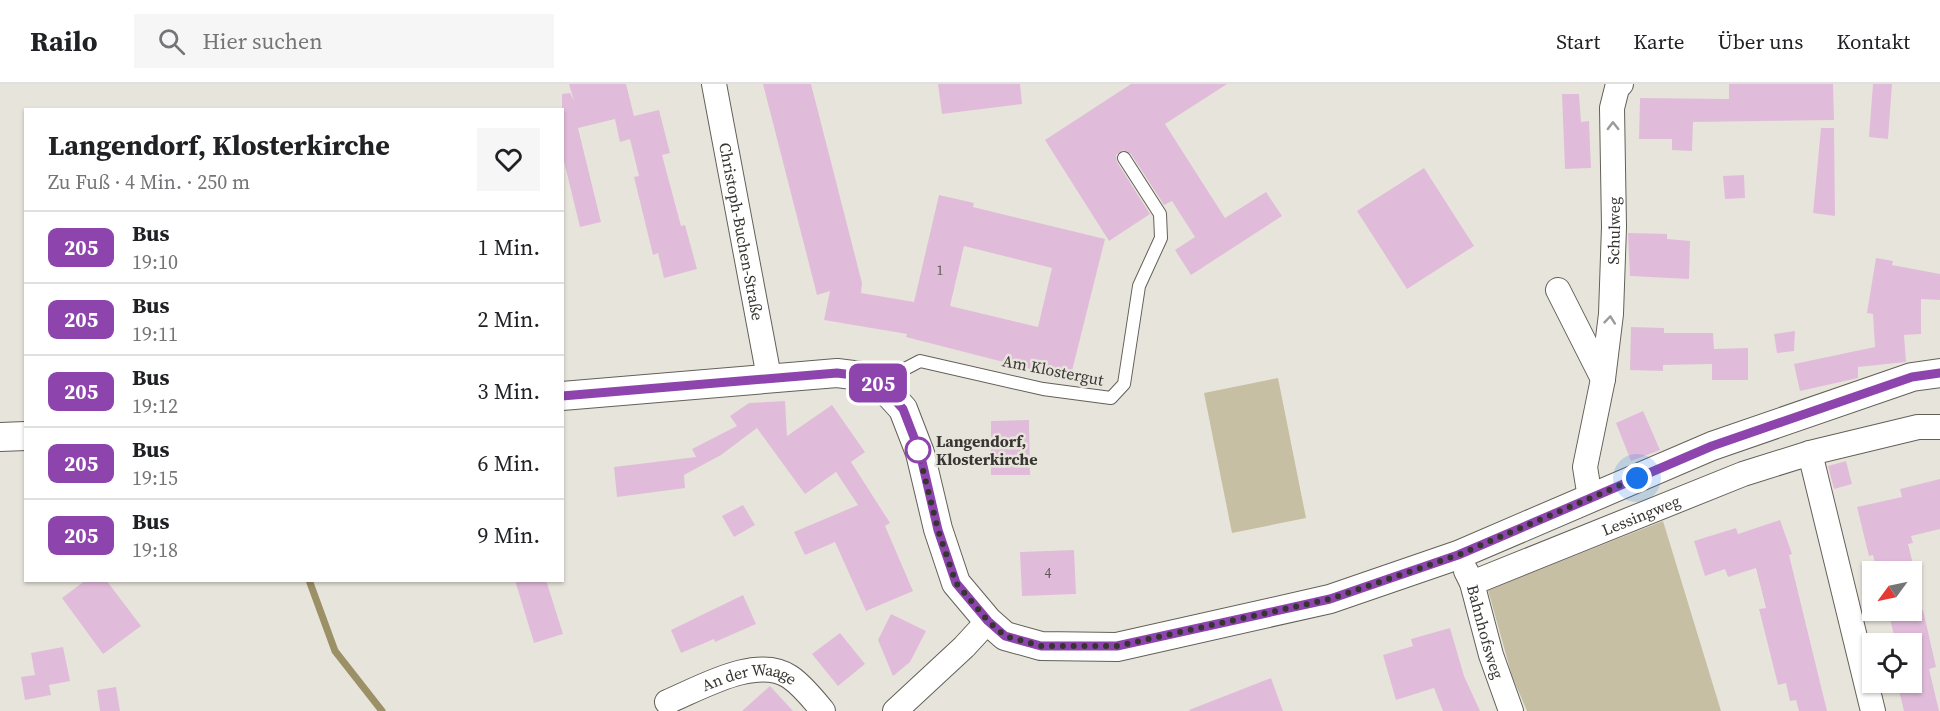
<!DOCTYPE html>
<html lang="de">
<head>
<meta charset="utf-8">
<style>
  :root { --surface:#fff; --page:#f6f6f6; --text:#202124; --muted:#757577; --line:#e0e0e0 }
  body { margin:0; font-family:"Source Serif 4",serif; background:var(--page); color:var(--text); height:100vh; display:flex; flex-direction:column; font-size:22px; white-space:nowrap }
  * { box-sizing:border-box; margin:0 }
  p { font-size:20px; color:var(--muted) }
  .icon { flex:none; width:33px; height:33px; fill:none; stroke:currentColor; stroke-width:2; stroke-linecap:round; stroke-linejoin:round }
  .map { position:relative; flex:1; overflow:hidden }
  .details { position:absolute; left:24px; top:24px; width:540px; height:474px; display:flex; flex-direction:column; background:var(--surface); border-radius:0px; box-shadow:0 2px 4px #0004 }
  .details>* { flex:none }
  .badge { padding:0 12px; border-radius:9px; font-size:21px; line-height:39px }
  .needle { width:39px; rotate:237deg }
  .controls { position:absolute; left:1862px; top:477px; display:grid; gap:12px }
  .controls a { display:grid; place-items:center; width:60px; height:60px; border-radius:0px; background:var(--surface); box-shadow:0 2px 4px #0004; font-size:30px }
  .you { position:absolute; width:30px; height:30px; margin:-15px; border:4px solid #fff; border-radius:50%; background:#1a73e8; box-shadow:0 0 0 9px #1a73e833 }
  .map>.badge { position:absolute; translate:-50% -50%; box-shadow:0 0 0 3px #fff }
  .round { display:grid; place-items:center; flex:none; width:63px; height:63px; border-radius:0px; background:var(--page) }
  .head { display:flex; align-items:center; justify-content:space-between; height:102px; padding:0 24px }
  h1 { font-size:28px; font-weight:700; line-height:45px }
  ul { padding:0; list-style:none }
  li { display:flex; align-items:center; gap:18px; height:72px; padding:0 24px; border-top:2px solid var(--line) }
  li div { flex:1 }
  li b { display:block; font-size:22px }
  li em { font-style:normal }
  li .badge { min-width:66px; font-weight:700; text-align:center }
  header { display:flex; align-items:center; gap:36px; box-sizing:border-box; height:84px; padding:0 30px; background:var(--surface); border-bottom:2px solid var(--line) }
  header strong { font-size:28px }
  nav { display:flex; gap:33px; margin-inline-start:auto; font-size:21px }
  .search { width:420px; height:54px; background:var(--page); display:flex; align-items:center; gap:15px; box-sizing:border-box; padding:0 21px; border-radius:0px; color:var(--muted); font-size:22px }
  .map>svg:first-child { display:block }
  .green { fill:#c7bfa4 }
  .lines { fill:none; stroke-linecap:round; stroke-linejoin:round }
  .stream { stroke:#9c9067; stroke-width:7 }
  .building { fill:#e1bcda; fill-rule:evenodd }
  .service-casing { stroke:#636058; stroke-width:14 }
  .minor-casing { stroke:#636058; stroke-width:26 }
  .tertiary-casing { stroke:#636058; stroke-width:30 }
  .service { stroke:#fff; stroke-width:12 }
  .minor { stroke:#fff; stroke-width:24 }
  .tertiary { stroke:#fff; stroke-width:28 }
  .oneway { stroke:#9a9a98 }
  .line-casing { stroke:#fff; stroke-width:14 }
  .line { stroke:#8e44ad; stroke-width:9 }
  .walk { stroke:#363531; stroke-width:6; stroke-dasharray:0 10.8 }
  .stop-dot { fill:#fff; stroke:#8e44ad; stroke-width:3 }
  .labels { text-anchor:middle; stroke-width:5; stroke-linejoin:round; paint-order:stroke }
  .number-label { font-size:14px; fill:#61575b }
  .street-label { font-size:16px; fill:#363531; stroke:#e7e5db }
  .stop-label { font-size:16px; font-weight:bold; fill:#363531; stroke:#e7e5db; text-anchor:start }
</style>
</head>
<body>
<header>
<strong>Railo</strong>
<div class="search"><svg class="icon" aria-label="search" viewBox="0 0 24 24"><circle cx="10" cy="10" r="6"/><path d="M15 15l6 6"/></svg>Hier suchen</div>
<nav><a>Start</a><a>Karte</a><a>Über uns</a><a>Kontakt</a></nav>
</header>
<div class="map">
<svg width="1940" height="627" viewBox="0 0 1940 627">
  <rect width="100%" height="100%" fill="#e7e5db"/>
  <g class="green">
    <polygon points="1278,294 1306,434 1232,449 1204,309"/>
    <polygon points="1663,437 1721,627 1527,627 1512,592 1488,506"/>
  </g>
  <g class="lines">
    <polyline class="stream" points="309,496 335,567 382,627"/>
  </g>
  <g class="building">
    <polygon points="569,0 626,0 634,32 659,26 670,69 662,71 681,142 685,141 697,185 664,194 658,169 653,171 634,93 639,92 630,55 620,58 615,35 578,44 601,138 580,143 562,69 562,10 570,9 574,17"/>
    <path d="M763 0H811L862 199 861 209 914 218 939 111 974 119 973 123 1105 155 1070 295 906 253 907 250 824 236 830 207 817 211ZM964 162 1052 184 1038 243 950 222Z"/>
    <polygon points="938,0 1020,0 1022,20 942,30"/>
    <polygon points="1131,0 1227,0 1165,40 1225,134 1266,108 1282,132 1191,191 1175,166 1195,153 1172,117 1164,121 1131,70 1123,66 1116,71 1117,78 1150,130 1109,157 1045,56"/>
    <polygon points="1729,0 1833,0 1834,36 1693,38 1692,67 1672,66 1672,55 1639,55 1640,14 1729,15"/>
    <polygon points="1873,0 1892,0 1888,55 1869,53"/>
    <polygon points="1562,10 1579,10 1581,38 1589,37 1591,84 1565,85"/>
    <polygon points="1821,44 1834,44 1835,132 1813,129"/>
    <polygon points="1424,84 1474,162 1407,205 1357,127"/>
    <polygon points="1744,91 1745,114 1725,115 1723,92"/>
    <polygon points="1628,149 1667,150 1667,155 1690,157 1689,195 1630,192"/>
    <polygon points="1876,174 1893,177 1892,181 1940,190 1940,216 1921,215 1921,250 1904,251 1906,278 1858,283 1858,294 1800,307 1794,280 1875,263 1873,230 1867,229"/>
    <polygon points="1631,243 1664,244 1664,249 1713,249 1714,265 1748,264 1748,296 1712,296 1712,280 1663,281 1663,287 1630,286"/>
    <polygon points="1795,247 1794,267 1777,269 1774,250"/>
    <polygon points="785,317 787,352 832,321 865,368 851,378 890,439 885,442 913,507 866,527 835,458 805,471 794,448 858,421 836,388 805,410 757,344 721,371 684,391 685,404 617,413 614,383 696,373 692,365 737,342 730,332 749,319"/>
    <polygon points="1643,327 1660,366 1631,377 1616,339"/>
    <polygon points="1029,336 1030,391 991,391 991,337"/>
    <polygon points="1846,377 1852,400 1834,405 1828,382"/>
    <polygon points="1940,395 1940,445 1911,452 1913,459 1908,460 1915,488 1877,488 1873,471 1869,472 1857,423 1902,413 1900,405"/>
    <polygon points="743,421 755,441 734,453 722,432"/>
    <polygon points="1780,436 1792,470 1789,471 1827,627 1799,627 1796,616 1790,617 1786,599 1778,601 1759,525 1766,524 1756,484 1728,493 1725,485 1705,492 1694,457 1736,444 1738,450"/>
    <polygon points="1074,466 1076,510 1022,512 1020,468"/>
    <polygon points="86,496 106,496 141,542 103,570 62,514"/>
    <polygon points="515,496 546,496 563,550 534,559"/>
    <polygon points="743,511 756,540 715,558 714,555 681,569 671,546"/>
    <polygon points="1888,526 1923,526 1936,583 1929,585 1939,627 1904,627 1897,598 1911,598 1911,560 1896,560"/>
    <polygon points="891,530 926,547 910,578 893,592 878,556"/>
    <polygon points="1450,544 1464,592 1480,627 1443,627 1434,604 1396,616 1383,571 1413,562 1411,555"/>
    <polygon points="840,549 865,580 838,602 812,570"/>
    <polygon points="63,563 70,597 49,601 51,611 25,616 21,593 35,591 31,569"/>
    <polygon points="1271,594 1283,627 1190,627 1189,626"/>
    <polygon points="770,602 793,627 742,627"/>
    <polygon points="116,603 120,627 100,627 97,606"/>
  </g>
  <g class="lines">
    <defs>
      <polyline id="service" points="883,303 899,288 920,277 1043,305 1111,314 1124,300 1139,202 1161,154 1160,130 1124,74"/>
      <g id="minor">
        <path id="s1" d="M714 0 769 293"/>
        <polyline points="1558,206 1603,295"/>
        <polyline points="1810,369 1918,343 1940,343"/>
        <path id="s2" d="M1590 414 1585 383 1603 295 1611 230 1614 143 1612 24 1617 4 1621 0"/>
        <path id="s3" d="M1466 487 1472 499 1491 571 1511 627"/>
        <path id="s4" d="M1472 499 1743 390 1810 369 1873 627"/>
        <path id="s5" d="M667 618C699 605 757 570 790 593 803 602 813 615 823 627"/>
        <polyline points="895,627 964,563 988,537"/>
      </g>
      <g id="tertiary">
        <polyline points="562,312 837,289 869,293 883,303 903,325 920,369 938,445 956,499 988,537 1005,552 1041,562 1117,563 1330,515 1458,471 1712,362 1912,293 1940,289"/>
        <polyline points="0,353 26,352"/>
      </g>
    </defs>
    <use href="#service" class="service-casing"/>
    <use href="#minor" class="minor-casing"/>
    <use href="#tertiary" class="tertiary-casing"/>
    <use href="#service" class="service"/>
    <use href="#minor" class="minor"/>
    <use href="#tertiary" class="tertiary"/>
  </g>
  <defs><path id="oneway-chevron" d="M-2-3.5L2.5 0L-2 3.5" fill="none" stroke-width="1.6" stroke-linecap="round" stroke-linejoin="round" transform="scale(1.5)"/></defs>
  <g class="oneway">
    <use href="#oneway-chevron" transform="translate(1613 42) rotate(-91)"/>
    <use href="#oneway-chevron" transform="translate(1610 236) rotate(-84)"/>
  </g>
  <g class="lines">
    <defs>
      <polyline id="line" points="562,312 837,289 869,293 883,303 903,325 920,369 938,446 956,499 988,537 1005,552 1041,562 1117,562 1330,515 1458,471 1712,362 1912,293 1940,289"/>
    </defs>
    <use href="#line" class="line-casing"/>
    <use href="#line" class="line"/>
    <polyline class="walk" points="918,366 938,446 956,499 988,537 1005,552 1041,562 1117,562 1330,515 1458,471 1637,394"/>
  </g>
  <circle class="stop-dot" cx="918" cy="366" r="12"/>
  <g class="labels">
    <g class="number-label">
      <text x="940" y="191">1</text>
      <text x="1048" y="494">4</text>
    </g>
    <g class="street-label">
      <text dy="6" stroke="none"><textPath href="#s2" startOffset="270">Schulweg</textPath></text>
      <text dy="6" stroke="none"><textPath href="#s1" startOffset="150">Christoph-Buchen-Straße</textPath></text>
      <text transform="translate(1053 286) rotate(11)" y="6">Am Klostergut</text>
      <text dy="6" stroke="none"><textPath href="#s4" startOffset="182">Lessingweg</textPath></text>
      <text dy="6" stroke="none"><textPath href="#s3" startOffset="64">Bahnhofsweg</textPath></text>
      <text dy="6" stroke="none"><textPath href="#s5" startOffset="88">An der Waage</textPath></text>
    </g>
    <g class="stop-label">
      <text x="936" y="363">Langendorf,<tspan x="936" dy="18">Klosterkirche</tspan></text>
    </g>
  </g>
</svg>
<div class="controls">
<a><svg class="needle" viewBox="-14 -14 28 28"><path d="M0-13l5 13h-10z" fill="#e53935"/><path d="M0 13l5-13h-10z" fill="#757577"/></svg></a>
<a><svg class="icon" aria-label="locate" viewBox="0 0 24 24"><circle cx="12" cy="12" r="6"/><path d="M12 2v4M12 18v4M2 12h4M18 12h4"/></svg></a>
</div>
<div class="you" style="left:1637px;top:394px"></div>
<b class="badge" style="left:878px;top:299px;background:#8e44ad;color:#fff">205</b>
<section class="details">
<div class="head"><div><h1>Langendorf, Klosterkirche</h1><p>Zu Fuß · 4 Min. · 250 m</p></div><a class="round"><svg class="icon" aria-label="heart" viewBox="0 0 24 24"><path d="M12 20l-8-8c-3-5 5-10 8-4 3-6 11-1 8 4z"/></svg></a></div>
<ul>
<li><span class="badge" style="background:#8e44ad;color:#fff">205</span><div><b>Bus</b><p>19:10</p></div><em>1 Min.</em></li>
<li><span class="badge" style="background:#8e44ad;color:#fff">205</span><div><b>Bus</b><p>19:11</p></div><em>2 Min.</em></li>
<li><span class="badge" style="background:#8e44ad;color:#fff">205</span><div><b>Bus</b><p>19:12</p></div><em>3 Min.</em></li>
<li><span class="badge" style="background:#8e44ad;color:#fff">205</span><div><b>Bus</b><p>19:15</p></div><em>6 Min.</em></li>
<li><span class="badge" style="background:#8e44ad;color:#fff">205</span><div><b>Bus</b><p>19:18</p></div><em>9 Min.</em></li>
</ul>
</section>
</div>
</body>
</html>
